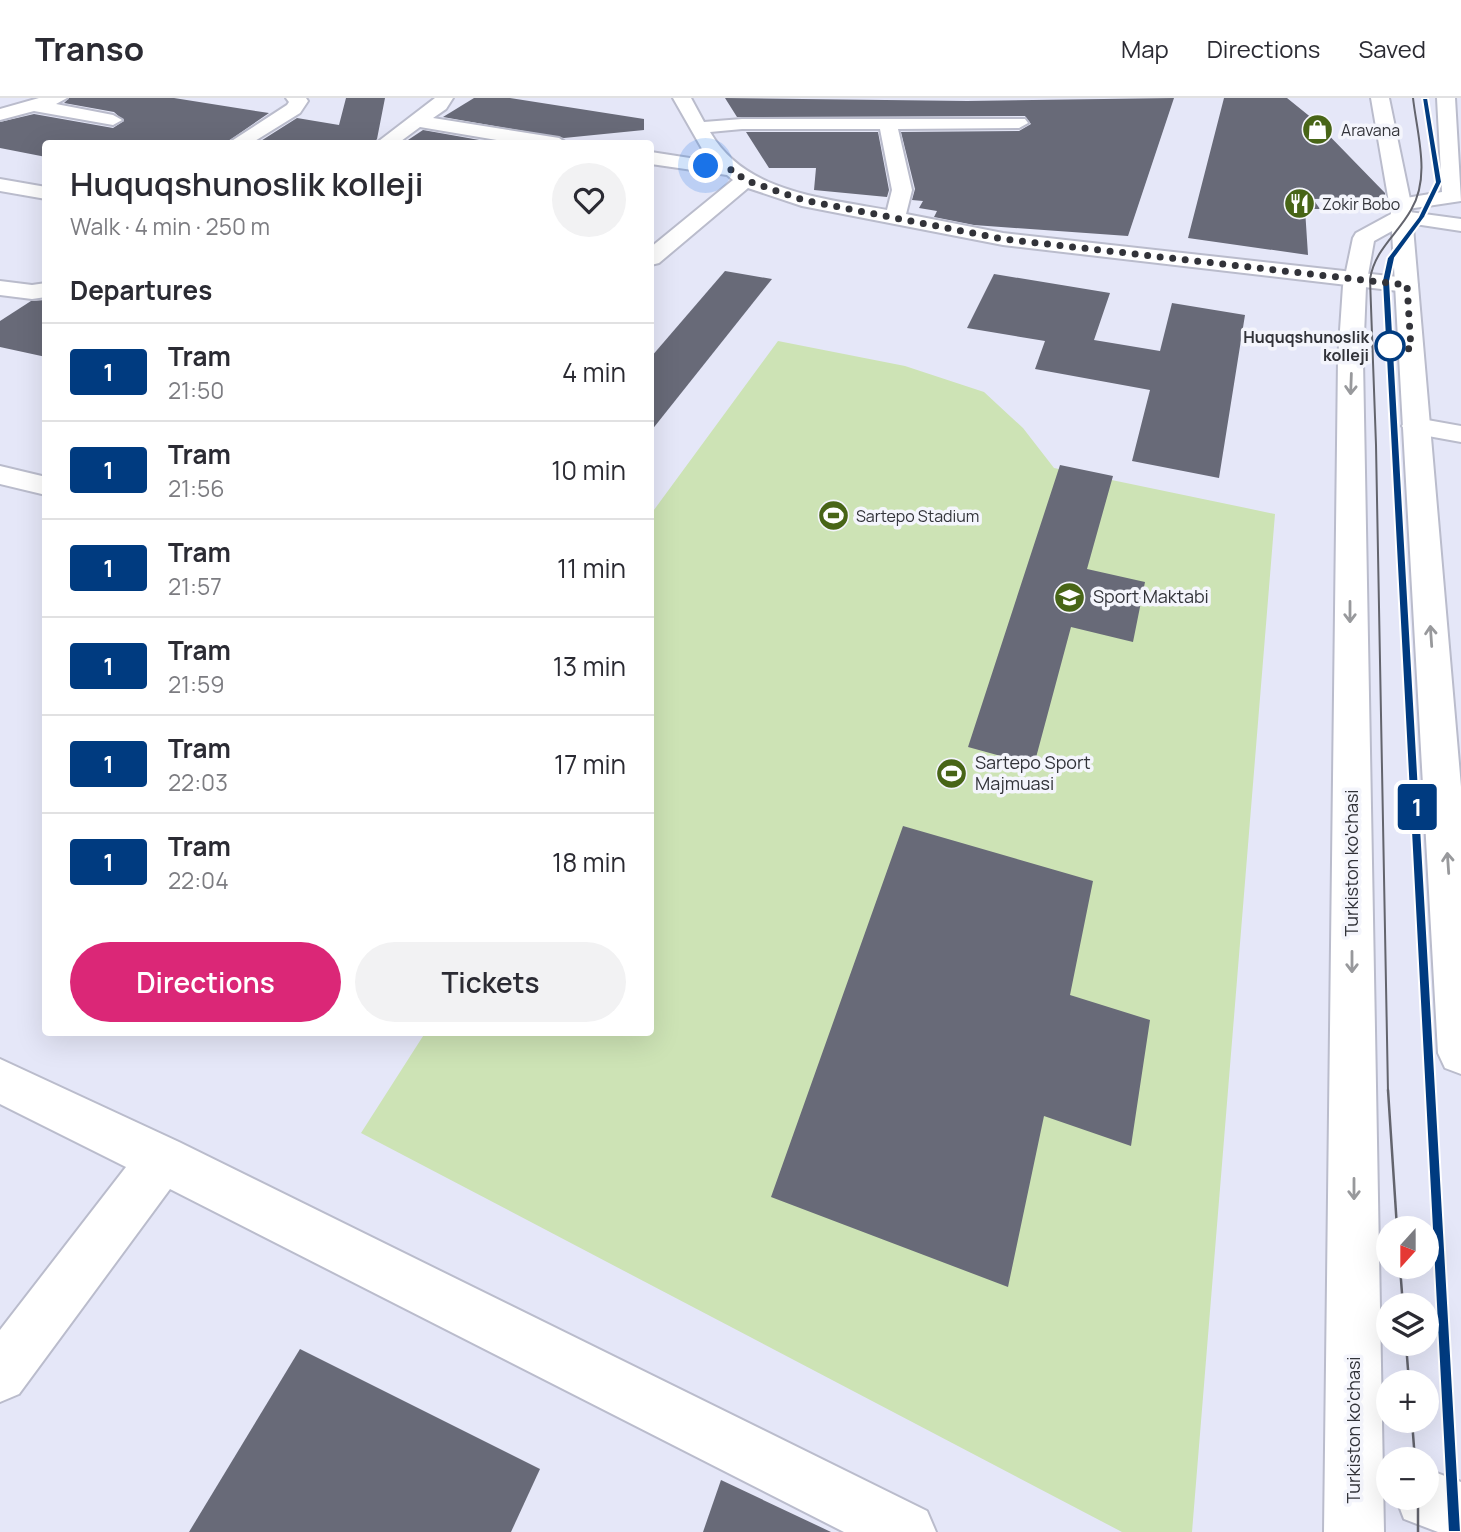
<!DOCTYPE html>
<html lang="en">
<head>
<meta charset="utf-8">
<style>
  :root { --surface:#fff; --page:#f2f2f3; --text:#2b2b33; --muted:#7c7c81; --line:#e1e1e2; --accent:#db2777 }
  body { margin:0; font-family:Manrope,sans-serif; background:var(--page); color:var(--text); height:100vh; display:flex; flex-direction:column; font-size:26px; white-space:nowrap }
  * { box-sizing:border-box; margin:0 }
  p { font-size:23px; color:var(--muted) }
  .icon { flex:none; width:38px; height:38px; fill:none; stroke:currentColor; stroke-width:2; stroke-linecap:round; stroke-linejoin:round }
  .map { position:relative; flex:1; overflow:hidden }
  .details { position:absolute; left:42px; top:42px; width:612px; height:896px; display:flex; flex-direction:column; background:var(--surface); border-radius:7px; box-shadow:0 7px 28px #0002 }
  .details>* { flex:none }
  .badge { padding:0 14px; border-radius:5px; font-size:24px; line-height:46px }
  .needle { width:46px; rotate:201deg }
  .tools { position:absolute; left:1376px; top:1118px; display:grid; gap:14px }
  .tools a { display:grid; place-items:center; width:63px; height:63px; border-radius:50%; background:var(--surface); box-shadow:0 7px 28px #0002; font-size:35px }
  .you { position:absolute; width:35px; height:35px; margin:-18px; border:5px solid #fff; border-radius:50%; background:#1a73e8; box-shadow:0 0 0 10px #1a73e833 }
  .map>.badge { position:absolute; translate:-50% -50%; box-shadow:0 0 0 4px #fff }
  h2 { padding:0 28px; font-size:26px; line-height:63px }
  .round { display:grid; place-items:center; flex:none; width:74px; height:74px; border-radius:37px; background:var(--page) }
  .overview { display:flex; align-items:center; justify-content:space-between; height:119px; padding:0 28px }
  h1 { font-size:33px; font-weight:600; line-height:52px }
  .primary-button { display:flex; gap:14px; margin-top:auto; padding:14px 28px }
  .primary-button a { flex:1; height:80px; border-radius:42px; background:var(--accent); color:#fff; font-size:28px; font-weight:600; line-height:80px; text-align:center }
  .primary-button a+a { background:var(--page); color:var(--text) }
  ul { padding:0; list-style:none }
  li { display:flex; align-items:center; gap:21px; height:98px; padding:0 28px; border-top:2px solid var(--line) }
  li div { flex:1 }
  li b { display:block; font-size:26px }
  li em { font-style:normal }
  li .badge { min-width:77px; font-weight:700; text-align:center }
  header { display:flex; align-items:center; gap:42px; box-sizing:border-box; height:98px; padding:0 35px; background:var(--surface); border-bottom:2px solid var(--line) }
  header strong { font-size:33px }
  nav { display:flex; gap:38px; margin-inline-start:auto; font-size:24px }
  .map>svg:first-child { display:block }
  .green { fill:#cde3b5 }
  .building { fill:#686a78 }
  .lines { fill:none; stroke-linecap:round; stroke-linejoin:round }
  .minor-casing { stroke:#babccc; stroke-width:4 }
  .major-casing { stroke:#babccc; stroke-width:4 }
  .minor { fill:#fff; fill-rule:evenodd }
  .major { fill:#fff; fill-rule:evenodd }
  .tram-far1 { stroke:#63646d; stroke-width:2 }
  .tram { stroke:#63646d; stroke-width:2.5 }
  .oneway { stroke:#98999c }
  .line { fill:#003b80; stroke:#fff; stroke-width:2 }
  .walk { stroke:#323339; stroke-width:7; stroke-dasharray:0 12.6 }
  .stop-dot { fill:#fff; stroke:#003b80; stroke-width:3.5 }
  .labels { text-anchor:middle; stroke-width:7; stroke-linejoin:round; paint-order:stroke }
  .far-poi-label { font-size:16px; fill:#323339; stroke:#f4f5fc; text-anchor:start }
  .far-stop-label { font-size:16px; font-weight:bold; fill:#323339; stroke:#f4f5fc; text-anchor:end }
  .poi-label { font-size:18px; fill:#323339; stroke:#f4f5fc; text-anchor:start }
  .street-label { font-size:18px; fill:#323339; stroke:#f4f5fc }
</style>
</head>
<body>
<header>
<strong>Transo</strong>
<nav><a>Map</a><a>Directions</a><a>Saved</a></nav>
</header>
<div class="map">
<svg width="1461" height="1434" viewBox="0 0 1461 1434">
  <rect width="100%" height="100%" fill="#e5e7f8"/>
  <polygon class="green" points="778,243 905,268 984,294 1023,330 1054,370 1275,416 1192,1434 1122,1434 361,1035 425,935 651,934 651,416"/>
  <g class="building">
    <polygon points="69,0 174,0 269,15 224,46 46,46 46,59 0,50 0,24 34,16 113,30 124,23 114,14 64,5"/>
    <polygon points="346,0 385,0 377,41 373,46 256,46 297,20 339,27"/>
    <polygon points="474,0 510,0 644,21 644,32 564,40 443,19"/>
    <polygon points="725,0 967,3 1174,0 1128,138 974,127 934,119 937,113 919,110 923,103 912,102 915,91 901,34 1019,33 1031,26 1025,18 737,19"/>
    <polygon points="1224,0 1287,0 1313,21 1385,95 1385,99 1313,101 1320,111 1305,111 1308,157 1188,140"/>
    <polygon points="423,32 502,46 402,46"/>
    <polygon points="746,34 878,34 889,92 887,99 814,92 816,70 769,70"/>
    <polygon points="725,173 772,181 651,333 651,259"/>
    <polygon points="994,176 1110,195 1094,242 1160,253 1172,205 1245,217 1219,380 1132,363 1150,292 1035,271 1045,243 967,230"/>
    <polygon points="46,202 46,259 0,249 0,223 31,203"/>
    <polygon points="1060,367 1113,378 1087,471 1145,484 1133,544 1071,529 1034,667 968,649"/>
    <polygon points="903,728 1093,783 1070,897 1150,922 1131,1048 1044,1018 1008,1189 771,1099"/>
    <polygon points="300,1251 540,1371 511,1434 189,1434"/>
    <polygon points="721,1382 831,1434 703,1434"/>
  </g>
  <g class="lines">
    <defs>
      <g id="minor">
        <polygon points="39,0 67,0 56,6 113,17 122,22 113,27 34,13 0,22 0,11"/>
        <polygon points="286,0 306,0 308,3 300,15 250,46 227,46 287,7 289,4"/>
        <polygon points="435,0 453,0 446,11 433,20 559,40 568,46 521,46 420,29 397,46 375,46"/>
        <path d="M673 0H691L704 24 742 21H1025L1028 25 1019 30 898 31 912 92 906 116 1003 135 1407 180 1415 182 1418 187 1415 192 1407 194 1003 147 802 108 748 90 659 165 651 167V149L733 82 727 77 651 66V54L709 63ZM742 31H880L892 92 887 112C824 100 745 95 710 34Z"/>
        <polygon points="1437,0 1455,0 1461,103 1401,112 1394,110 1391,106 1394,102 1442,94"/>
        <polygon points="0,81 46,89 46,101 0,93"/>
        <polygon points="1402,113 1461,121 1461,133 1395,123 1392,119 1395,115"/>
        <polygon points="0,183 32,187 46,185 46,199 32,201 0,197"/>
        <polygon points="1416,320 1461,328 1461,344 1406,334 1402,328 1406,322"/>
        <polygon points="0,368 46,379 46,397 0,386"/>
        <polygon points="0,961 179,1044 927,1413 936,1434 844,1434 170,1091 19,1296 0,1304 0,1232 126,1069 0,1006"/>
        <polygon points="1426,1371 1461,1384 1461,1434 1438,1434 1404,1421 1396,1400 1426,1400"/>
      </g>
      <polygon id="major" points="1371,0 1389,0 1411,106 1461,689 1461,976 1445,970 1438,955 1392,133 1374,143 1366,188 1363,262 1384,1434 1324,1434 1338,262 1343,188 1353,140 1356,135 1391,116"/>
    </defs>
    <use href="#minor" class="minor-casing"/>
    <use href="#major" class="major-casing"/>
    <use href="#minor" class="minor"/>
    <use href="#major" class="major"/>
    <g class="tram-far1">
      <polyline points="1425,0 1438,84 1421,119 1391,160 1386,183 1433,994"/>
      <path d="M1388 994 1376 347 1370 181C1375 151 1397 137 1411 112 1431 79 1417 36 1413 0"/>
    </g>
    <g class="tram">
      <polyline points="1388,992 1397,1130"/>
      <polyline points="1433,992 1458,1434"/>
      <polyline points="1400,1169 1403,1208"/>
      <polyline points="1406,1246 1409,1284"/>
      <polyline points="1412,1323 1415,1362"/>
      <polyline points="1418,1400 1418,1434"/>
    </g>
  </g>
  <defs><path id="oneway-shaft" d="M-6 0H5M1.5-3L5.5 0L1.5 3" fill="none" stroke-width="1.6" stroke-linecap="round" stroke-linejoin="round" transform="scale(1.75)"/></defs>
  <g class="oneway">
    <use href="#oneway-shaft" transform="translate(1351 286) rotate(92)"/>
    <use href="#oneway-shaft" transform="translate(1350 514) rotate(90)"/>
    <use href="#oneway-shaft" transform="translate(1431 538) rotate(-94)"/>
    <use href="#oneway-shaft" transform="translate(1448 765) rotate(-94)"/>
    <use href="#oneway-shaft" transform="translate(1352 864) rotate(90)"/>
    <use href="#oneway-shaft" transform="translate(1354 1091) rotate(90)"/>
  </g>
  <polygon class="line" points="1422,0 1428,0 1442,84 1425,119 1395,160 1390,183 1461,1434 1448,1434 1382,183 1387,160 1418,119 1435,84"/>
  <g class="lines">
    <polyline class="walk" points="706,68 733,72 745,82 803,102 1003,141 1407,187 1411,251 1390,248"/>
  </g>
  <defs>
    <symbol id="shop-disc" viewBox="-11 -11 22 22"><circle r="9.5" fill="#486517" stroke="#f4f5fc"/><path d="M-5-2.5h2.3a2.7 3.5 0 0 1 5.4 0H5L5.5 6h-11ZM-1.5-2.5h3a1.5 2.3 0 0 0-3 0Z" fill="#fff"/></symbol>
    <symbol id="restaurant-disc" viewBox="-11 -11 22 22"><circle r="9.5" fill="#486517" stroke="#f4f5fc"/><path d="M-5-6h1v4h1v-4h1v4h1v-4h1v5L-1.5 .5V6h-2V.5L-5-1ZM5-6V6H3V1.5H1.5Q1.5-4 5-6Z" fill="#fff"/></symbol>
    <symbol id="stadium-disc" viewBox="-11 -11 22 22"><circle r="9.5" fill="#486517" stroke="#f4f5fc"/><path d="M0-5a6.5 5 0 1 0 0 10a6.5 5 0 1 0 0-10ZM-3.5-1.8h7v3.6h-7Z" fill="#fff"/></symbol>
    <symbol id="school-disc" viewBox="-11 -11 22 22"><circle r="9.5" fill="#486517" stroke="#f4f5fc"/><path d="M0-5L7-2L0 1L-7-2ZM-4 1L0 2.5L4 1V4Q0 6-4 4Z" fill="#fff"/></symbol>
  </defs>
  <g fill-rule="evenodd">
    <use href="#shop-disc" x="1300" y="14" width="35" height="35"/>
    <use href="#restaurant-disc" x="1282" y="88" width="35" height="35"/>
    <use href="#stadium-disc" x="816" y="400" width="35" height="35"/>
    <use href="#school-disc" x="1052" y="482" width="35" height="35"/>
    <use href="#stadium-disc" x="934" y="658" width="35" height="35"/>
  </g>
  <circle class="stop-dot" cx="1390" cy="248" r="14"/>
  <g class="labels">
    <g class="far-poi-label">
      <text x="1341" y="38">Aravana</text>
      <text x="1322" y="112">Zokir Bobo</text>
      <text x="856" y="424">Sartepo Stadium</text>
    </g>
    <g class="far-stop-label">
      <text x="1369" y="245">Huquqshunoslik<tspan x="1369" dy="18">kolleji</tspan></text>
    </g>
    <g class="poi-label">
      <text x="1093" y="505">Sport Maktabi</text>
      <text x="975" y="671">Sartepo Sport<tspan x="975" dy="21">Majmuasi</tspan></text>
    </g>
    <g class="street-label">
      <text transform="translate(1352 765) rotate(-90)" y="6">Turkiston ko'chasi</text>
      <text transform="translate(1354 1332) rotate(-90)" y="6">Turkiston ko'chasi</text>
    </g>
  </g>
</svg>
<div class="tools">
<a><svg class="needle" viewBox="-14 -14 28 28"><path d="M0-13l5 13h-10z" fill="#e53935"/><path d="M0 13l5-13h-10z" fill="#7c7c81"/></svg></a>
<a><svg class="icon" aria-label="layers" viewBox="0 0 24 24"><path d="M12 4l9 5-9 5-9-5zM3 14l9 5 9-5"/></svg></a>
<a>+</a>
<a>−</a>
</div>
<div class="you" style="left:706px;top:68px"></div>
<b class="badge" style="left:1417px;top:709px;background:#003b80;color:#fff">1</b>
<section class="details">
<div class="overview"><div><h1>Huquqshunoslik kolleji</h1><p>Walk · 4 min · 250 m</p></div><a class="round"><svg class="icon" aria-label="heart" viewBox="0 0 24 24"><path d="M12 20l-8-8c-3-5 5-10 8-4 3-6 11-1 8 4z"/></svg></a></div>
<h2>Departures</h2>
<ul>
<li><span class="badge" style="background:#003b80;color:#fff">1</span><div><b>Tram</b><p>21:50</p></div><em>4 min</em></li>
<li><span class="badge" style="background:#003b80;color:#fff">1</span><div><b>Tram</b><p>21:56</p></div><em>10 min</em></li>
<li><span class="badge" style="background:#003b80;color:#fff">1</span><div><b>Tram</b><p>21:57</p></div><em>11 min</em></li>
<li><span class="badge" style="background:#003b80;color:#fff">1</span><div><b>Tram</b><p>21:59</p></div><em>13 min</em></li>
<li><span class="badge" style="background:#003b80;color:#fff">1</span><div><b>Tram</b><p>22:03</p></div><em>17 min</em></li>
<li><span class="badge" style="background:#003b80;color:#fff">1</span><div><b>Tram</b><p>22:04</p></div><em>18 min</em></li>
</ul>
<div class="primary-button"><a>Directions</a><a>Tickets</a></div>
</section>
</div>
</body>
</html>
